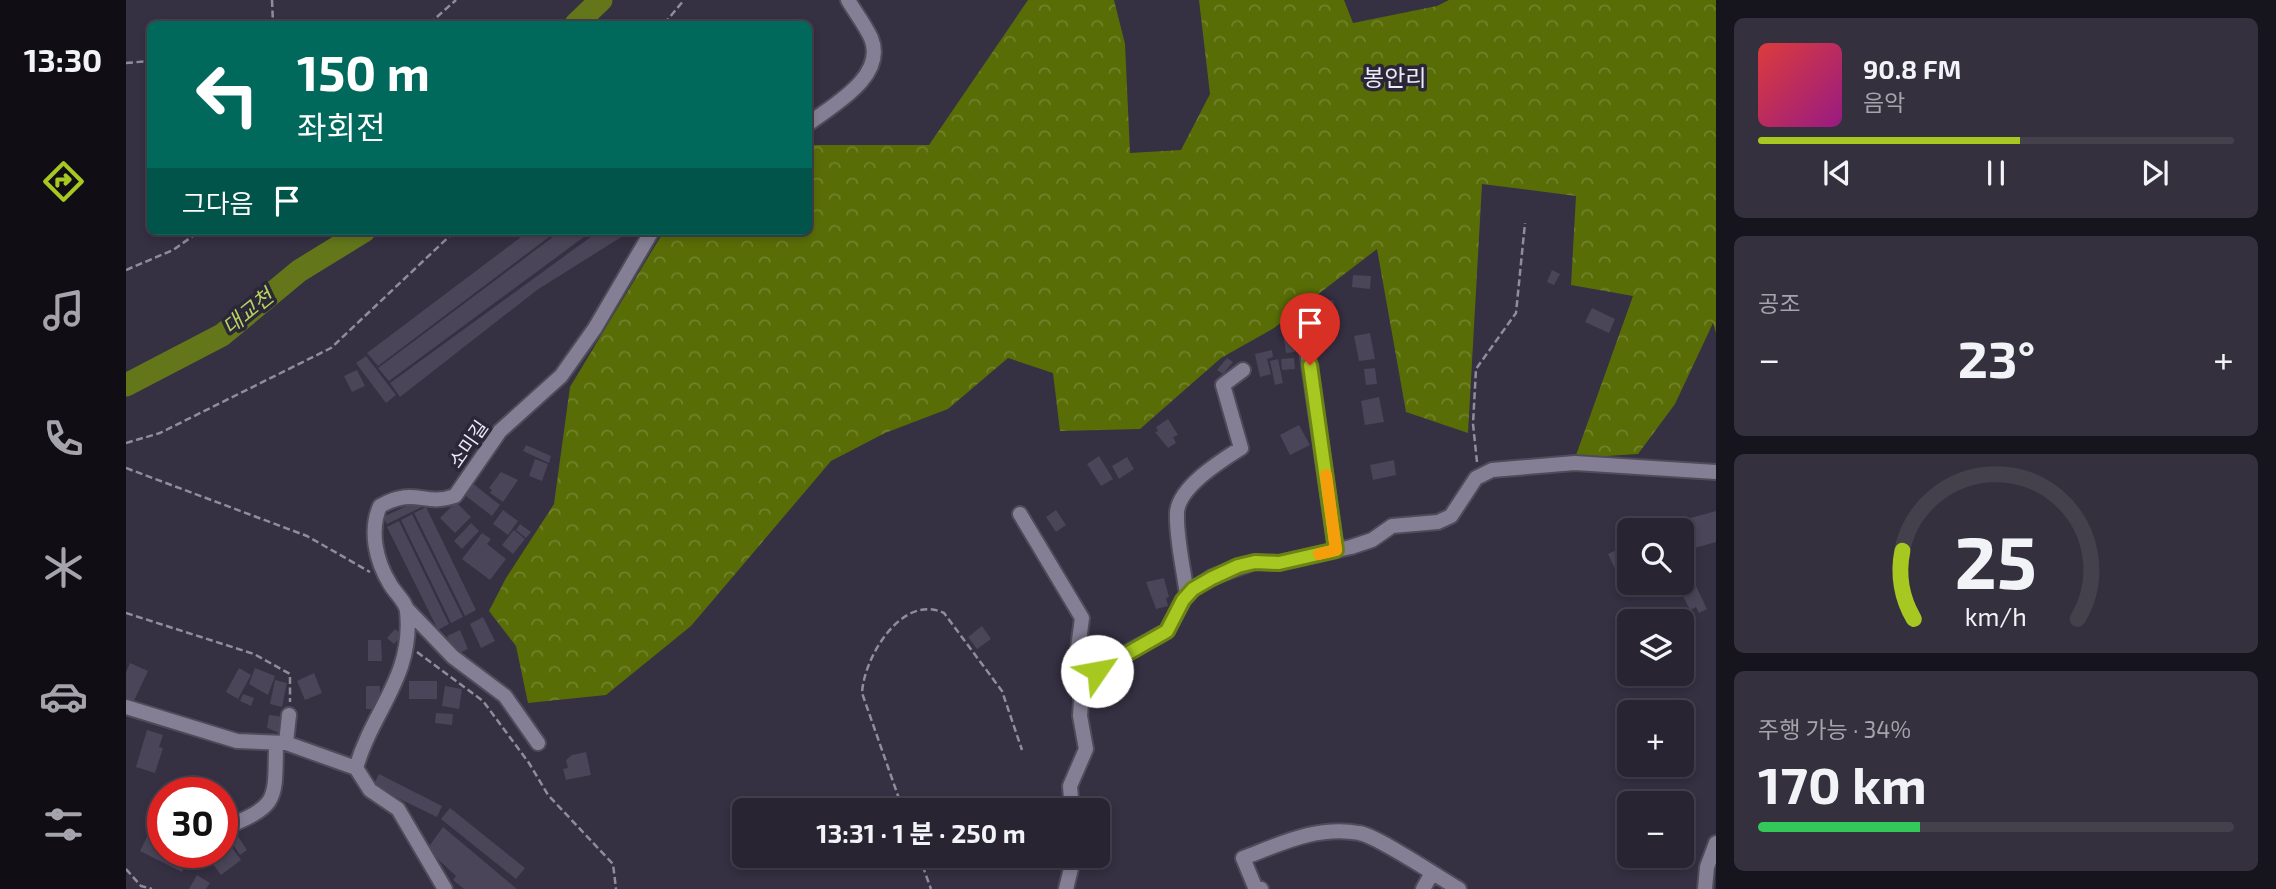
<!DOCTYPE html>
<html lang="ko">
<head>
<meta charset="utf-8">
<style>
  body { margin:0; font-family:"Exo 2","Noto Sans KR",sans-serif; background:#34303e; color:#f1f3f6; height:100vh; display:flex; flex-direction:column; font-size:26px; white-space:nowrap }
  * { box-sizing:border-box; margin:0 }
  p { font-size:23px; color:#a5a4ac }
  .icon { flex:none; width:38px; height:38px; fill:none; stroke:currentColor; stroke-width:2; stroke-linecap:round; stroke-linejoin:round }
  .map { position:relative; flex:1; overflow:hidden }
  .drawer { display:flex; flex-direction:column; gap:18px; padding:18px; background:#16141c; width:560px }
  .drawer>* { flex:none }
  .top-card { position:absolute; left:21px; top:21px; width:665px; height:214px; border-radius:10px; box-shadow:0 4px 10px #0003,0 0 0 2px #44414d; background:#00695c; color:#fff; overflow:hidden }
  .fabs { position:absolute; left:1491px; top:518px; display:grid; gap:14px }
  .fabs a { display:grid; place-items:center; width:77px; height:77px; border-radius:10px; background:#282432; box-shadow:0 4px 10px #0003,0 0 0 2px #44414d; font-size:35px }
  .speed { position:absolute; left:21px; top:777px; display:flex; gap:14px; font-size:35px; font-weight:700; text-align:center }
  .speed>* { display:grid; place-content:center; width:91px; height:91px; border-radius:50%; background:#282432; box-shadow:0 4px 10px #0003,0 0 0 2px #44414d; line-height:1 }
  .speed .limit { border:10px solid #d22; background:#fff; color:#111 }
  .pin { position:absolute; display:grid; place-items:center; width:60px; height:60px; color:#fff; margin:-72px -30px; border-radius:50% 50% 50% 0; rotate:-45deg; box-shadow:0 0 7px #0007 }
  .pin .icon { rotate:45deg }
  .me { position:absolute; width:77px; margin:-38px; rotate:57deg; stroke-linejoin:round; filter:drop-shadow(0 0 5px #0008) }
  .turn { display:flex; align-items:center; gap:24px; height:147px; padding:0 35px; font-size:32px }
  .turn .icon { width:91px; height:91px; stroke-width:2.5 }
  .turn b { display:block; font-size:49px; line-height:60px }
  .then { display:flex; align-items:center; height:66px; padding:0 35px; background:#0003; gap:14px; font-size:26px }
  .big { font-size:52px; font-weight:700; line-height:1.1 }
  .drawer .tile { flex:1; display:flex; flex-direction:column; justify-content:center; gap:10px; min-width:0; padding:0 24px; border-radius:10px; background:#34303e }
  .drawer .dial { align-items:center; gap:0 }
  .dial svg { height:182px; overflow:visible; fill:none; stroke:#44414d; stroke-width:7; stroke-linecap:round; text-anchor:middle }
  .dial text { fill:#f1f3f6; stroke:none }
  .song { display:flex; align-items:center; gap:21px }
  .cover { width:84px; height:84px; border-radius:10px; background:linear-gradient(135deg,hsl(0 70% 55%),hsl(310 70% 35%)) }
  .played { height:7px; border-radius:4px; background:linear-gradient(90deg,#a6c820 55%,#44414d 55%) }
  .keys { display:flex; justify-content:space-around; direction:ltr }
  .heat { display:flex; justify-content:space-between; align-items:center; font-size:38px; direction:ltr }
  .charge { height:10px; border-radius:5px; background:linear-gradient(90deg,#34c759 34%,#44414d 0) }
  .trip { position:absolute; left:606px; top:798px; width:378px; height:70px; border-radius:10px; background:#282432; box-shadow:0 4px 10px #0003,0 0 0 2px #44414d; font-weight:700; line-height:70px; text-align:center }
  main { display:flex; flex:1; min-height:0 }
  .dock { display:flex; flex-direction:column; width:126px; justify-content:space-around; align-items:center; background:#100e14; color:#a5a4ac }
  .dock .icon { width:49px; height:49px }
  .dock .active { color:#a6c820 }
  .dock b { font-size:32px; color:#f1f3f6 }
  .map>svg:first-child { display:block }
</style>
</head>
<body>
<main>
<nav class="dock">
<b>13:30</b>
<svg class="icon active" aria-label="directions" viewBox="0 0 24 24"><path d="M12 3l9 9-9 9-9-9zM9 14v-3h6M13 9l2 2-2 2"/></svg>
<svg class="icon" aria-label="music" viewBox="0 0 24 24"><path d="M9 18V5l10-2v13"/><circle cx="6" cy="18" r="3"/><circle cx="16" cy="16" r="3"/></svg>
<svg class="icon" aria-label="phone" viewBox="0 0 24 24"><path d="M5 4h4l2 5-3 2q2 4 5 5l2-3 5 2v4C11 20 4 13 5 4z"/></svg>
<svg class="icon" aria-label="climate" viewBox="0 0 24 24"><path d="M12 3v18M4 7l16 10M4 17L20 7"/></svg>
<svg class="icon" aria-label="car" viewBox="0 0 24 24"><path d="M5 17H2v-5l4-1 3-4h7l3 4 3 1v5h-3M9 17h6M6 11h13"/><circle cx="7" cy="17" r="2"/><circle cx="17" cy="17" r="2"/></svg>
<svg class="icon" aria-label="filters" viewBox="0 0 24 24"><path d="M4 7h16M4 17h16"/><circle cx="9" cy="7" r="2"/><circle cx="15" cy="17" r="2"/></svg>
</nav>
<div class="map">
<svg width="1590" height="889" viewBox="0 0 1590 889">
  <defs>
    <pattern id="forest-crowns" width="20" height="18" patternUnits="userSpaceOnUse" patternTransform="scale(1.75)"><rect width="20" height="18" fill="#596d07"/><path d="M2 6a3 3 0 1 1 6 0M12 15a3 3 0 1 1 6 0" fill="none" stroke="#71822c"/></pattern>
  </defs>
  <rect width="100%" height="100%" fill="#353042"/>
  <path fill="url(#forest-crowns)" d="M902 0H988L999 44 1004 153 1055 150 1084 94 1073 0H1218L1227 23 1311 6 1323 0H1590V333L1587 323 1549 404 1512 454 1449 458 1507 296 1445 285 1450 196 1356 184 1342 433 1280 412 1251 249 1148 328 1095 358 1014 429 934 431 927 373 882 358 822 409 759 433 705 461 565 626 480 695 402 703 390 646 363 611 380 578 428 504 444 387 538 231H682L683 145H803Z"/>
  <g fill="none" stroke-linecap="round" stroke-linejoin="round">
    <path stroke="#63771a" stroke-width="23" d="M450 24 475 0
      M0 385 96 335 173 271 238 231"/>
  </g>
  <path fill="#4a4558" d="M403 231H431L252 366 241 353Z
    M435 231H466L263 381 252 368Z
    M473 231 500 234 411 290 274 397 264 383Z
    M1426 270 1434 274 1428 285 1421 282Z
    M1227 275 1245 276 1244 289 1226 287Z
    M1207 300 1211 317 1200 319 1196 302Z
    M1466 308 1489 319 1483 333 1459 322Z
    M1166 331 1169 352 1160 353 1157 332Z
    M1244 333 1249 359 1233 361 1228 336Z
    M1146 350 1147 357 1141 359 1145 374 1134 377 1129 354Z
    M240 356 270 395 260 403 230 363Z
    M1101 358 1107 362 1097 374 1091 370Z
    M1168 358 1169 369 1156 370 1155 359Z
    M1152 359 1157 383 1149 385 1144 361Z
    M1249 368 1251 384 1240 385 1238 369Z
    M231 370 239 386 226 392 218 376Z
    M1253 397 1258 422 1239 425 1235 401Z
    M1042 419 1052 435 1047 437 1050 443 1042 448 1029 432 1032 431 1030 427Z
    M1173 425 1184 445 1164 455 1154 435Z
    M400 445 425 456 423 463 397 451Z
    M973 456 987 479 975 486 961 464Z
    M1001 457 1008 469 993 479 986 466Z
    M409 459 422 464 416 481 403 476Z
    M1268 460 1270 475 1247 480 1244 465Z
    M375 472 392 480 377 502 364 493 366 490 363 488Z
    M345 482 374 505 366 516 336 493Z
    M295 499 298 506 261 524 257 517Z
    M330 502 345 517 329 533 314 518Z
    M300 507 350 610 339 616 288 513Z
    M377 510 392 521 382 535 367 524Z
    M930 510 940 525 930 532 920 517Z
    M1590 511V542L1565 549 1562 540 1559 541 1561 549 1556 550V530H1519L1556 520 1560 533 1557 520Z
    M286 514 337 617 325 623 275 520Z
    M273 521 323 624 312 630 261 527Z
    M345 523 353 531 336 549 328 541Z
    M394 524 405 532 400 538 390 530Z
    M388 530 399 539 387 554 376 545Z
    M356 533 365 539 361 544 380 559 364 580 336 559Z
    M1503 544V577L1495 581 1482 554Z
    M1038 578 1043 597 1040 598 1042 606 1030 609 1020 582Z
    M1570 586 1581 609 1573 613 1570 607 1564 610 1556 594Z
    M357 617 369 641 355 648 344 624Z
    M856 626 865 639 851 649 842 637Z
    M269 629 276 635 268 644 261 638Z
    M334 630 342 649 329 655 321 636Z
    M242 640H255L256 661H242Z
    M4 663 22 671 6 705 0 702V672Z
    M113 668 125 675 112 699 100 692Z
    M129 668 149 676 142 695 123 684Z
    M188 673 196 693 179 700 171 681Z
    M149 680 161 683 156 707 144 704Z
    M283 681H311V699H283Z
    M240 686H254L253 709H240Z
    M319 686 336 689 333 709 316 706Z
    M117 694 128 698 125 706 114 701Z
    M310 713 327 714 326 725 309 723Z
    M143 715 159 717 156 734 141 728Z
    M21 730 37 735 33 747 37 748 29 773 10 767Z
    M460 752 465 775 440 780 437 769 442 768 440 760 446 755Z
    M253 774 316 806 311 817 247 786Z
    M324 808 399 868 390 879 315 819Z
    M26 827 37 833V852H66L56 872 14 851Z
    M317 827 391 889H338L327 880 330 876 301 849Z
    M107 829 121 850 114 855 100 834Z
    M104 845 115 860 95 875 84 860Z
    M71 875 84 883 80 889H63Z"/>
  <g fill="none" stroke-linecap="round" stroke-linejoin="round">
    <defs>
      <path id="minor" d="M682 124C707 105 761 76 745 38 739 25 729 12 722 0
        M1177 323 1210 549
        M894 514 956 618 951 656 956 669 971 671
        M1061 596C1058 570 1050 539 1051 513 1052 487 1096 460 1115 448L1097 385 1117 370
        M281 609 327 657 379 696 412 743
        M0 707 111 741 160 743 230 768 244 790 272 809 319 889
        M160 743 163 715
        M230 768C246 711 288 676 281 611 280 602 269 593 264 584 250 561 243 531 254 506 290 486 297 507 329 496L374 431 435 376 469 328 526 231
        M946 810 944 786 960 749 954 716 956 688 965 675 984 662 1041 631 1057 600 1067 589 1086 577 1129 562 1153 563 1225 547 1246 540 1266 526 1312 522 1325 516 1350 478 1366 470 1449 463 1590 472
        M96 829C153 805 149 803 150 743
        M940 889 948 856
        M1135 889 1129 887 1117 858C1154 844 1192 825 1233 833 1252 836 1312 877 1333 889
        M1297 889 1306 873
        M1579 889 1581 867 1590 843"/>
    </defs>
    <use href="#minor" stroke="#4f4b59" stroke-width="18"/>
    <path stroke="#908d9b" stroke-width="2.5" stroke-dasharray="7 3.5" stroke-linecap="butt" d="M146 0 147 24
      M303 24 330 0
      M538 24 558 0
      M0 63 24 61
      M0 270 47 250 74 231
      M0 443 34 433 205 348 329 231
      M1351 462 1347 424 1350 369 1390 313 1399 223
      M0 468 181 536 244 572
      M0 613 128 654 164 674V702
      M291 652 357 701 403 763 422 795 487 864 490 889
      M777 810 736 693C738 657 776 593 818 613L876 691 896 750
      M793 856 805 889
      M0 869 15 886 26 889"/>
    <use href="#minor" stroke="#847f94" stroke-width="14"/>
  </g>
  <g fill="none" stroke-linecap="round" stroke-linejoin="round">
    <defs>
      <path id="route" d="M971 671 1041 631 1057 600 1067 589 1086 578 1112 566 1129 562 1153 563 1210 550 1184 365"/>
    </defs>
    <use href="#route" stroke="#6c8215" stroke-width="18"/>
    <use href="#route" stroke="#a6c820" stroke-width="12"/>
    <path stroke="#f59e0b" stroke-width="12" d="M1193 554 1210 550 1200 475"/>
  </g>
  <g text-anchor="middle" stroke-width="7" stroke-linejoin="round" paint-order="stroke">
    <g font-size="19" fill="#edebf6" stroke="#2b2638">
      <text transform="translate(342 444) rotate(-55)" y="7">소미길</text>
    </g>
    <g font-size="21" font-style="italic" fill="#b7d45f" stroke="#2b2638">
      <text transform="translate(122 312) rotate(-39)" y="7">대교천</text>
    </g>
    <g font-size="23" fill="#edebf6" stroke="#2b2638">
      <text x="1269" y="86">봉안리</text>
    </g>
  </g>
</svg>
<div class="fabs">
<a><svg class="icon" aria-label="search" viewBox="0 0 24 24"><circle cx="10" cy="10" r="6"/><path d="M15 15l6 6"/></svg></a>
<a><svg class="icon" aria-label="layers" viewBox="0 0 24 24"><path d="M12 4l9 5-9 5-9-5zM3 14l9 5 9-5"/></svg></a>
<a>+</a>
<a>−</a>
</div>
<div class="speed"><div class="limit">30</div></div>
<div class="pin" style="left:1184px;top:365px;background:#d93025"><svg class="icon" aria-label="arrive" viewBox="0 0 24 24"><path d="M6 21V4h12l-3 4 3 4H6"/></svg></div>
<svg class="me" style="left:971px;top:671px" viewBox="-20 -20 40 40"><circle r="19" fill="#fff"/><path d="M0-13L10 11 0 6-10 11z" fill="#a6c820"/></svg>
<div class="trip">13:31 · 1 분 · 250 m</div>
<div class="top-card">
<div class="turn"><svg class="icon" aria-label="left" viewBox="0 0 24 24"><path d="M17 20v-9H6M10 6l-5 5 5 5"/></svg><div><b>150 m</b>좌회전</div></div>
<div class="then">그다음<svg class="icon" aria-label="arrive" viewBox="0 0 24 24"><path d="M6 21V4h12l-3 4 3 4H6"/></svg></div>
</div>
</div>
<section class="drawer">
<div class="tile">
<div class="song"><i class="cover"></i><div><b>90.8 FM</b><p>음악</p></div></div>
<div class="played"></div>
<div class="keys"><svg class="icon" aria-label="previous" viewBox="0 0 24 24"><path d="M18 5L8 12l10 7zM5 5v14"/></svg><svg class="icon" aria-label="pause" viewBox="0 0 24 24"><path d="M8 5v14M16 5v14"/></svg><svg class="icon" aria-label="next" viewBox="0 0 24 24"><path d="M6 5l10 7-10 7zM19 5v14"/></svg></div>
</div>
<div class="tile"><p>공조</p>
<div class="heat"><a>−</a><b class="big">23°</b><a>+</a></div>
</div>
<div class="tile dial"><svg viewBox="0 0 100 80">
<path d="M14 69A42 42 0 1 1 86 69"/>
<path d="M14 69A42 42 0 0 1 9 39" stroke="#a6c820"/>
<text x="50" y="56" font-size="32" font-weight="700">25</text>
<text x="50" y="72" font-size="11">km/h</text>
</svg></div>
<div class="tile"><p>주행 가능 · 34%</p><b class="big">170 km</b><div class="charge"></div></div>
</section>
</main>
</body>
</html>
